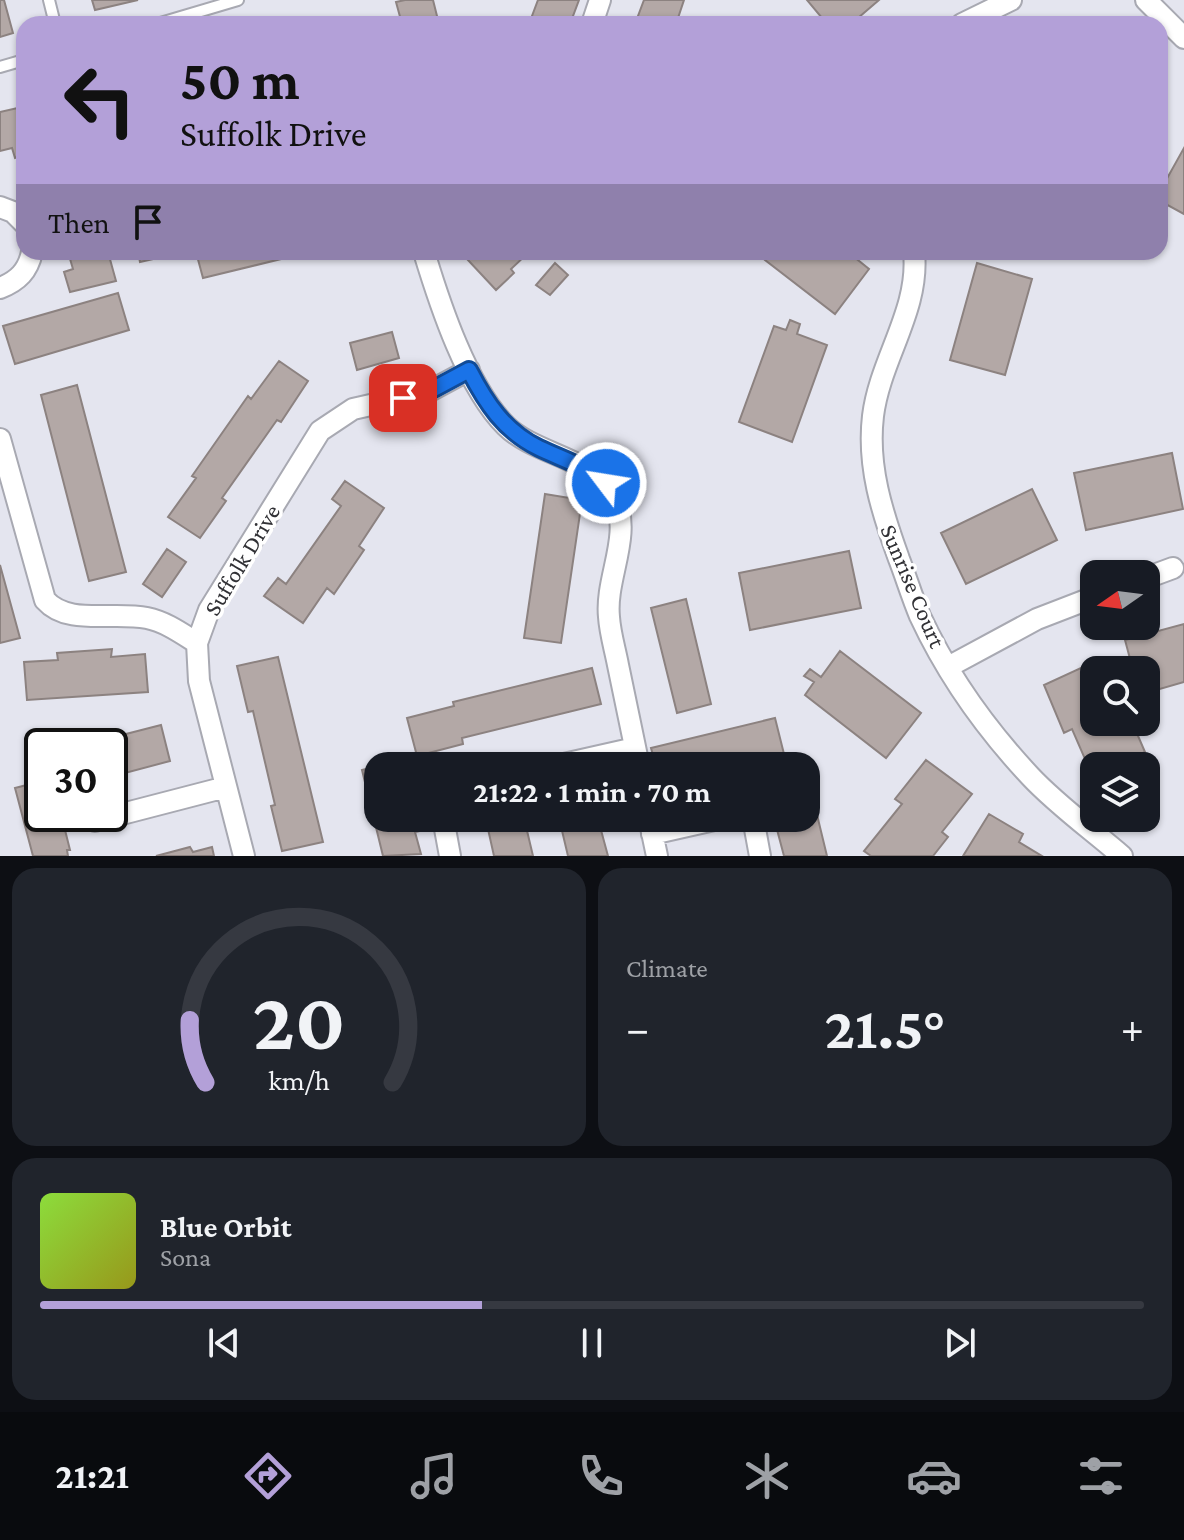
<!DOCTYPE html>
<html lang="en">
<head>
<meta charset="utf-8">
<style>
  body { margin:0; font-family:"Crimson Pro",serif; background:#20242c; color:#f1f3f6; height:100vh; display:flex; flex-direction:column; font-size:30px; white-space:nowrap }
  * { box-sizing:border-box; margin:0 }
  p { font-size:26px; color:#9ea1a6 }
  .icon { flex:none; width:44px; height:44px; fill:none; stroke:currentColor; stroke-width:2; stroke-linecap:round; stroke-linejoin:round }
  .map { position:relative; height:856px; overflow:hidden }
  .side { display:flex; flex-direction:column; gap:12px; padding:12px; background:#0d0f14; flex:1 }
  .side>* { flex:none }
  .guide { position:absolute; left:16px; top:16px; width:1152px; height:244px; border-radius:24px; box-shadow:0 2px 6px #0004; background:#b3a0d8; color:#111; overflow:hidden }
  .needle { width:52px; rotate:256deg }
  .controls { position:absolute; left:1080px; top:560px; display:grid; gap:16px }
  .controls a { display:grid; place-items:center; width:80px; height:80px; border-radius:16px; background:#171b24; box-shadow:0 2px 6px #0004; font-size:40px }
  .speed { position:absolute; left:24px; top:728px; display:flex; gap:16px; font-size:40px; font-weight:700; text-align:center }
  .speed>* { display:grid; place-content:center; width:104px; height:104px; border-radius:50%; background:#171b24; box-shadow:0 2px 6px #0004; line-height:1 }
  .speed .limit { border:4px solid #111; border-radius:12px; background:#fff; color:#111 }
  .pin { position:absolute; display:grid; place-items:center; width:68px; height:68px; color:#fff; margin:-34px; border-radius:16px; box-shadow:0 4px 12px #0006 }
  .me { position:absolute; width:88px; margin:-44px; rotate:301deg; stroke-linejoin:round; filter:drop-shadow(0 0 6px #0008) }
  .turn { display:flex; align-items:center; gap:28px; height:168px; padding:0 32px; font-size:36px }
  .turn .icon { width:104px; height:104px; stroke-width:2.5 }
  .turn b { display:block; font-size:56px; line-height:68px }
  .then { display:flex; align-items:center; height:76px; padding:0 32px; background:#0003; gap:16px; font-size:30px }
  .big { font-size:60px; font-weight:700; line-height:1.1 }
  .side .tile { flex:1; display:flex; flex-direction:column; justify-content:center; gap:12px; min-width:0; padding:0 28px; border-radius:24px; background:#20242c }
  .side .dial { align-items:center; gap:0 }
  .dial svg { height:208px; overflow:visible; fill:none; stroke:#363941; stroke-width:7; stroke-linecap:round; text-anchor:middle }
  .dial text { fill:#f1f3f6; stroke:none }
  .song { display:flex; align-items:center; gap:24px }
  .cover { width:96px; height:96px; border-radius:12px; background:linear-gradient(135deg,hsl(90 70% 55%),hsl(60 70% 35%)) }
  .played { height:8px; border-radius:4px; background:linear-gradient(90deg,#b3a0d8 40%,#363941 40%) }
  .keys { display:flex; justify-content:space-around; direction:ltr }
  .heat { display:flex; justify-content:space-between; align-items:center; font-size:44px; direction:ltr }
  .side .tiles { flex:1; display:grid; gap:12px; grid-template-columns:1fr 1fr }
  .tile:last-child { grid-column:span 2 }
  .trip { position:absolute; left:364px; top:752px; width:456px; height:80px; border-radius:24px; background:#171b24; box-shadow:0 2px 6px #0004; font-weight:700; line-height:80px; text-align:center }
  .tabs { display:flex; height:128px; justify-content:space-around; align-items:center; background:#090b0e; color:#9ea1a6 }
  .tabs .icon { width:56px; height:56px }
  .tabs .on { color:#b3a0d8 }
  .tabs b { font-size:36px; color:#f1f3f6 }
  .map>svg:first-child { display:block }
</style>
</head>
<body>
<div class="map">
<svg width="1184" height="856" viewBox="0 0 1184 856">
  <rect width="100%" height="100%" fill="#e4e5ef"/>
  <path fill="#b3a8a6" stroke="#8c8280" stroke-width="2" d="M0 0H4L13 33 0 37Z
    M92 0H138L95 10Z
    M405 0H433L439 24H402L396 2Z
    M538 0H579L570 24H529Z
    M644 0H684L676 24H635Z
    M807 0H879L851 24H827Z
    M22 107 24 155 15 158 12 148 0 151V112Z
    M1184 148V214L1160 201V191Z
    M68 252H108L116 281 70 292 64 272 73 269Z
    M138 252H184L140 262Z
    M196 252H310L203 278Z
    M474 252H529L511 269 514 273 496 290 467 259Z
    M771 252H848L869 269 835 314 765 260Z
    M555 263 568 275 550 295 536 285Z
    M977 263 1032 279 1005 375 950 360Z
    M118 293 129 330 15 364 3 326Z
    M790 320 800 324 797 334 827 345 792 442 739 422 774 326 786 330Z
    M392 332 399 358 357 370 350 343Z
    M279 361 308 381 281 422 277 420 222 498 226 501 200 538 168 517 196 478 192 476 248 396 251 399Z
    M77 385 126 572 89 581 41 395Z
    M1172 453 1183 509 1086 530 1074 473Z
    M345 481 384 508 359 546 364 550 334 594 327 588 303 623 264 596 278 578 286 584 341 506 332 499Z
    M1032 489 1057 540 966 584 941 533Z
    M545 494 582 500 561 643 524 638Z
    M167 549 186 562 162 597 143 584Z
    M849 551 861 608 750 630 739 573Z
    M0 565 20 638 0 643Z
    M686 599 711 704 677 713 651 608Z
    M1184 624V682L1146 693V670H1133L1125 640Z
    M112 649 111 657 145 654 148 692 27 700 24 662 58 660 57 653Z
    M840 651 921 713 886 758 805 695 814 682 804 676 810 669 821 677Z
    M278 657 323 842 282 851 271 806 275 805 253 711 248 712 237 666Z
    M1096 661 1100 670H1094V722H1132L1145 752 1113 766H1094L1092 775 1072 729 1064 733 1044 685Z
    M592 668 601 704 462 738 463 744 417 756 407 718 454 706 453 702Z
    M775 718 784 754 747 763 745 759 727 763V766H656L651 748Z
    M161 725 170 761 110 777V746H79Z
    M926 760 972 794 942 832 948 837 933 856H871L864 851 902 804 895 799Z
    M378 766V818H417L420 831 415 832 421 854 383 856 362 770Z
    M42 781V814H61L70 850H67L68 856H33L15 788Z
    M811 790 827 856H784L775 822 780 821V818H806V791Z
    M989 814 1023 834 1019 842 1042 856H963Z
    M494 818H524L533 856H494L486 820Z
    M559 818H603L598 819 608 856H568Z
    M190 847 193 852 212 847 214 856H156Z"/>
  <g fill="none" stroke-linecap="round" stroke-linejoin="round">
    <defs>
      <path id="service" d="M49 0 55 24
        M157 24 238 0
        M0 67 24 60"/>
      <path id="minor" d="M1146 0 1184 38
        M592 24 600 0
        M962 24 1011 0
        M0 207 13 212 24 223
        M424 252C440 305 467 387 506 426 535 455 600 460 615 498 632 537 605 578 609 617 610 633 615 649 618 665 625 699 632 732 639 766
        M914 252C920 310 880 359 873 416 867 466 882 512 899 559 906 577 912 597 920 616 947 674 987 730 1030 776 1057 805 1092 830 1122 856
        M0 288C18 281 28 271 32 252
        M0 439 45 600C68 626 112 611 147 618 166 622 181 633 197 643
        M1146 578 1173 568
        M948 667 1037 619 1094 597
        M555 766 635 748
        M443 818 450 856
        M649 818 657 856
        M753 818 760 856
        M95 821 226 787
        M652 834 723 818
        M244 856 199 681 197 643 209 610 320 431 353 409 428 392 469 370"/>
    </defs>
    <use href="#service" stroke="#a8a9b2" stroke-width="14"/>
    <use href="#minor" stroke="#a8a9b2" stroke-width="24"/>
    <use href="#service" stroke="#fff" stroke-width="10"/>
    <use href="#minor" stroke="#fff" stroke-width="20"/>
  </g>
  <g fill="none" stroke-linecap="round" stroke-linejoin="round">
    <defs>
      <path id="route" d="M403 398 428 392 469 370C486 403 504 431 539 448 562 459 586 466 606 483"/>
    </defs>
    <use href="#route" stroke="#114b97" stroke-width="20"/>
    <use href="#route" stroke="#1a73e8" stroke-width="14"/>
  </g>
  <g text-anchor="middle" stroke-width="7" stroke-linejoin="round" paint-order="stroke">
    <g font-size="24" fill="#313135" stroke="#fff">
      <text transform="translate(242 560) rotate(-59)" y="8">Suffolk Drive</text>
      <text transform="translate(913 586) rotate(67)" y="8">Sunrise Court</text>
    </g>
  </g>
</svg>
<div class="controls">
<a><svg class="needle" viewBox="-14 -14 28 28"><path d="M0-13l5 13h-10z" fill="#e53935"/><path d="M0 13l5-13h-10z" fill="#9ea1a6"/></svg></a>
<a><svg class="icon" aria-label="search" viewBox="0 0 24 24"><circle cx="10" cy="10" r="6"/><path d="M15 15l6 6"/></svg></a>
<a><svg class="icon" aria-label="layers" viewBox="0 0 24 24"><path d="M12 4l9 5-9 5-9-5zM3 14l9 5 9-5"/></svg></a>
</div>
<div class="speed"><div class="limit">30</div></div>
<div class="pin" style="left:403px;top:398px;background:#d93025"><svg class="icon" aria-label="arrive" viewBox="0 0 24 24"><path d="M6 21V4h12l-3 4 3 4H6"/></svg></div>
<svg class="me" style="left:606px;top:483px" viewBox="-20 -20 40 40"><circle r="17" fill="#1a73e8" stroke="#fff" stroke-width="3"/><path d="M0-11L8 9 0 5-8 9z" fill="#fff"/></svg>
<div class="trip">21:22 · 1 min · 70 m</div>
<div class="guide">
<div class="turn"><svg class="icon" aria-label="left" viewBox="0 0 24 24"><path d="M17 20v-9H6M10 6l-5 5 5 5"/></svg><div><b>50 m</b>Suffolk Drive</div></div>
<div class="then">Then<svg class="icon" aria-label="arrive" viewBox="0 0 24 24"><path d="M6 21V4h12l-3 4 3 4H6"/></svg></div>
</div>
</div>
<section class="side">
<div class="tiles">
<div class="tile dial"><svg viewBox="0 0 100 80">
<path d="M14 69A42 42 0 1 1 86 69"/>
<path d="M14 69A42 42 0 0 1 8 45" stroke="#b3a0d8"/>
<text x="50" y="56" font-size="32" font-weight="700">20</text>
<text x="50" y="72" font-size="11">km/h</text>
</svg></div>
<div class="tile"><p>Climate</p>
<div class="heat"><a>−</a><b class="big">21.5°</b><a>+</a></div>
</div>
<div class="tile">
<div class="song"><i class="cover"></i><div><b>Blue Orbit</b><p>Sona</p></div></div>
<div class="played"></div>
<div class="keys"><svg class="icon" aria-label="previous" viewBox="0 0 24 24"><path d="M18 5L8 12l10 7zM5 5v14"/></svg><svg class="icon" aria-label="pause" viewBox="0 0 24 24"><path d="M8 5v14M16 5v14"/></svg><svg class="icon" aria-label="next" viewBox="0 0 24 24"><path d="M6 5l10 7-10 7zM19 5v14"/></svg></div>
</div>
</div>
</section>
<nav class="tabs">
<b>21:21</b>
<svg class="icon on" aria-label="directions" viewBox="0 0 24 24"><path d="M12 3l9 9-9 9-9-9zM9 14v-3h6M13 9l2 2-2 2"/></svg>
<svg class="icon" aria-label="music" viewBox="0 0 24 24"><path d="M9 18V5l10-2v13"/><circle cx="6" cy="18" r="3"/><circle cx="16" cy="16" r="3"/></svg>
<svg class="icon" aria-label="phone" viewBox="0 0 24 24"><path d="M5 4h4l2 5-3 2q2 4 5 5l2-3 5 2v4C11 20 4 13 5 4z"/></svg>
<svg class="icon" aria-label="climate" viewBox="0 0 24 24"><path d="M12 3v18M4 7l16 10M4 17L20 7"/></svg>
<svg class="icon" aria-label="car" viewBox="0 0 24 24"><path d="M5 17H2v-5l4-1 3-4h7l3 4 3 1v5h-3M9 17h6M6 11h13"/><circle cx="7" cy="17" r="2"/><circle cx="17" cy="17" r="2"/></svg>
<svg class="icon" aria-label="filters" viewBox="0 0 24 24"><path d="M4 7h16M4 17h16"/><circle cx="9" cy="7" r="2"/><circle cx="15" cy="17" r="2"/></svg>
</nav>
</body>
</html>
